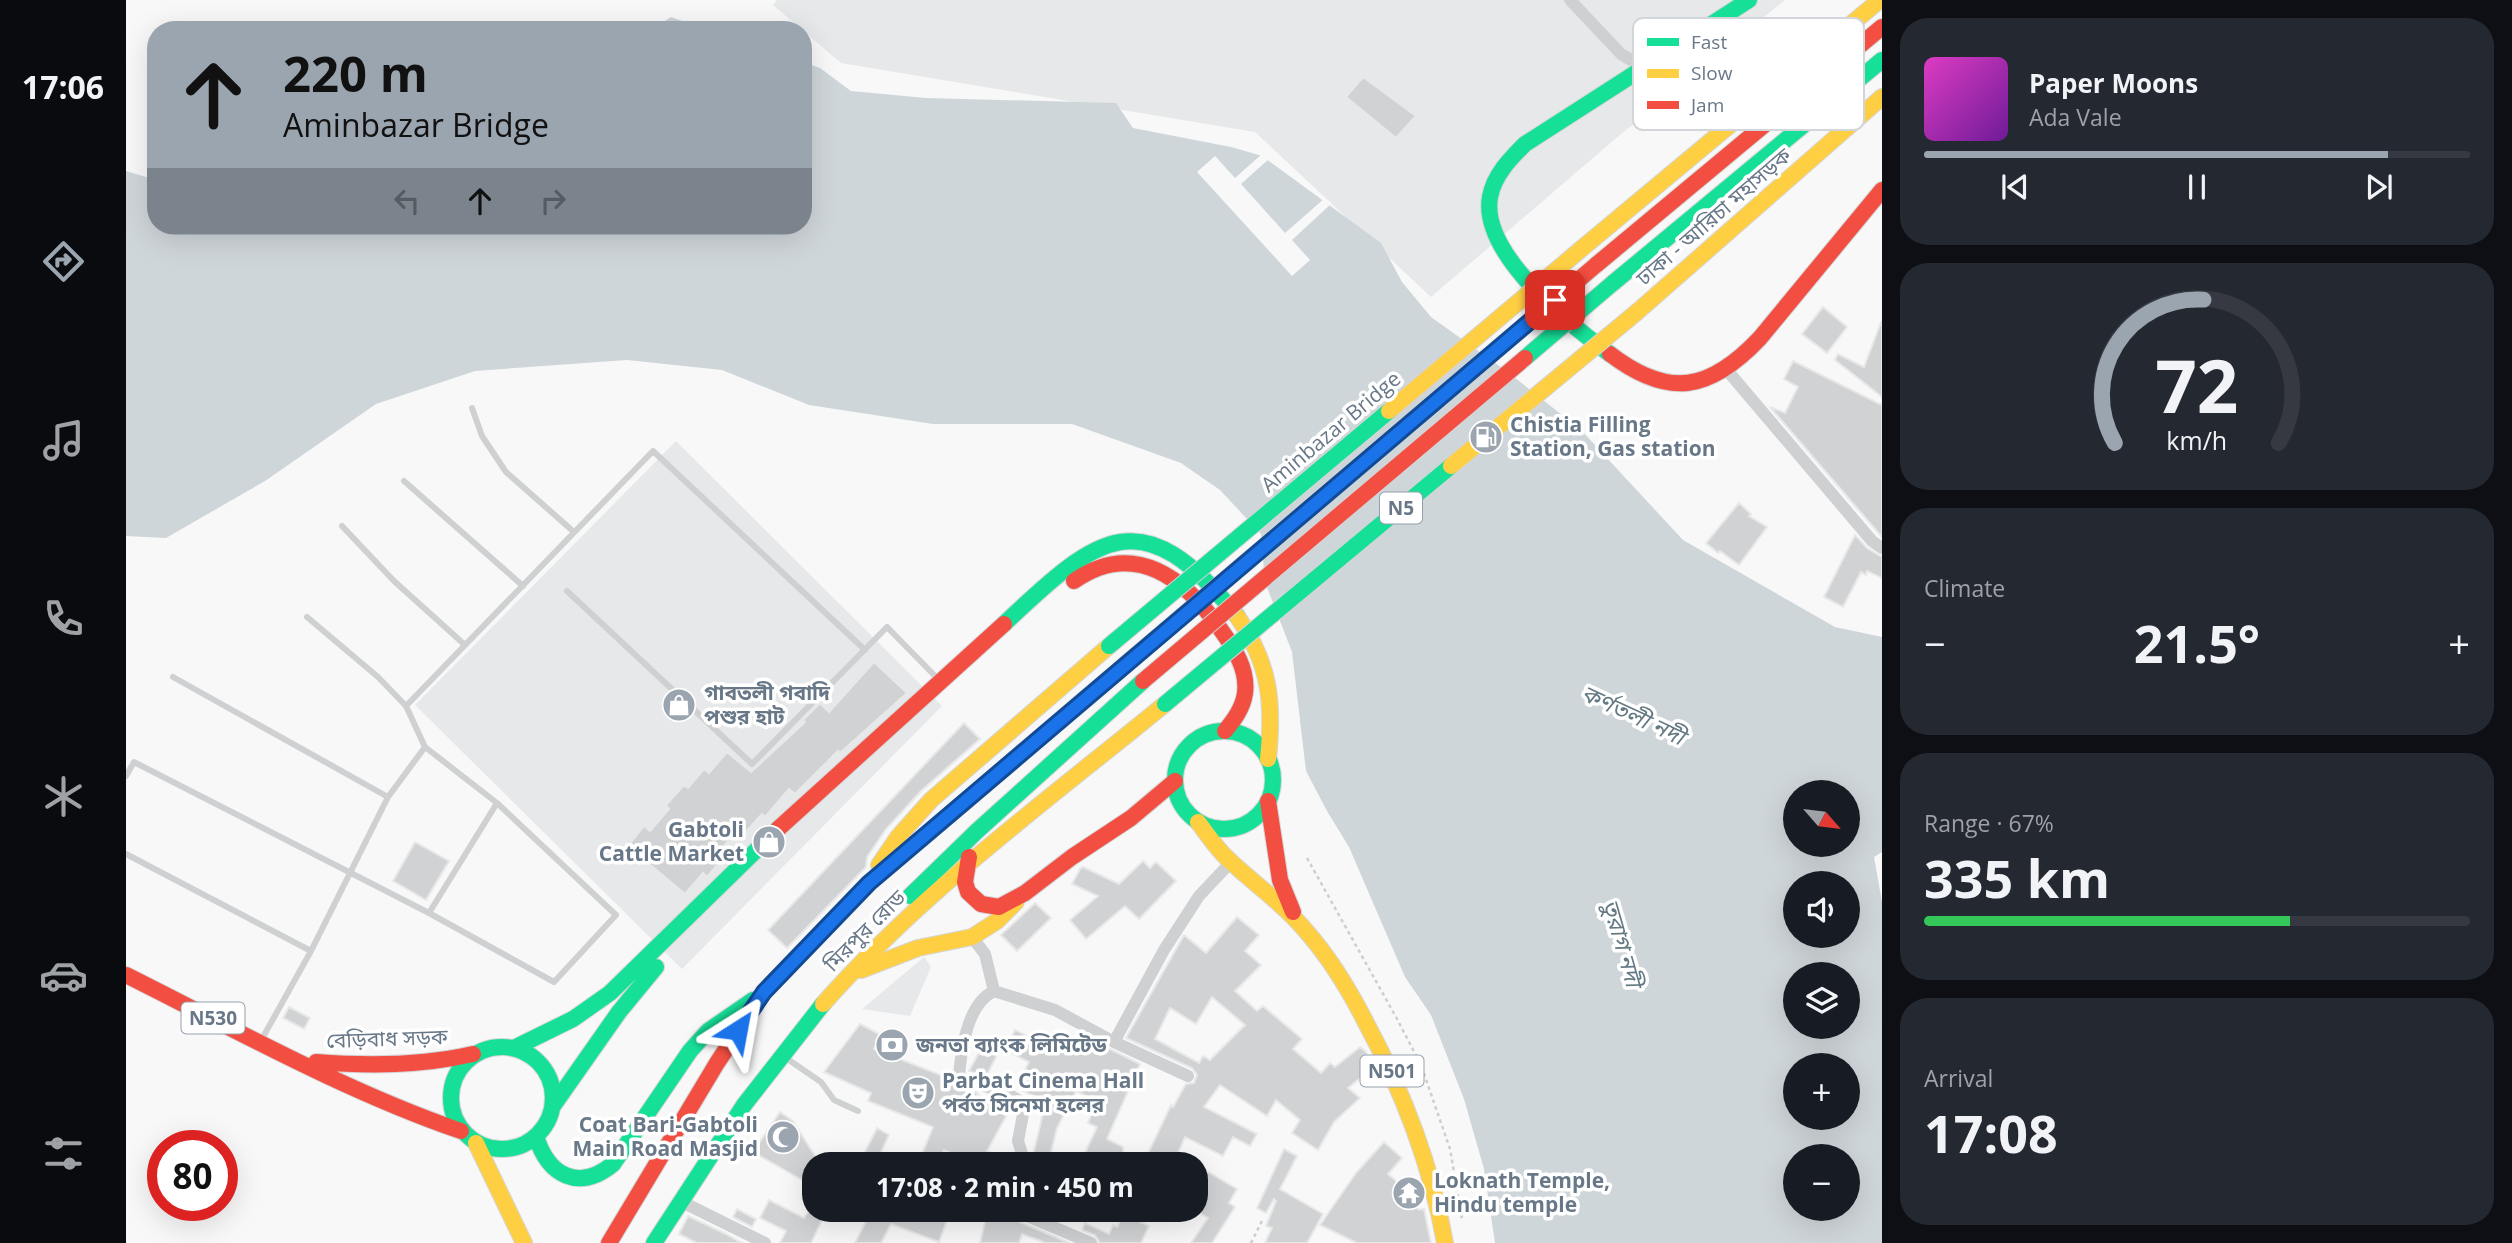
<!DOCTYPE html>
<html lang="en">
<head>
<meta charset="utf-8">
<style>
  body { margin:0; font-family:"Open Sans","Noto Sans Bengali",sans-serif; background:#242831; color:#f1f3f6; height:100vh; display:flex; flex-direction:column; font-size:26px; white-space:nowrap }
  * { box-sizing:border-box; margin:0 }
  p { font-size:23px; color:#9ea1a6 }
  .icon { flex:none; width:38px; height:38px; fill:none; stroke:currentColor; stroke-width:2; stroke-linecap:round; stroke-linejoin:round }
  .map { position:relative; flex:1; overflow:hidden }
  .side { display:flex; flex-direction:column; gap:18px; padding:18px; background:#0d0f14; width:630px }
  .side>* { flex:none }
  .guide { position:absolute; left:21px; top:21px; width:665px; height:214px; border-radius:28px; box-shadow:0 7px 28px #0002; background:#9aa5af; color:#111; overflow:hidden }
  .needle { width:46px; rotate:118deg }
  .buttons { position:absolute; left:1657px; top:780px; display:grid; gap:14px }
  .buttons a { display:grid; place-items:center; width:77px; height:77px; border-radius:50%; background:#171b24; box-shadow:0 7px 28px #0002; font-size:35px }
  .speed { position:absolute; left:21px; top:1130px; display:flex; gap:14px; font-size:35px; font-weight:700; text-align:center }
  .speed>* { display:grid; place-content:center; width:91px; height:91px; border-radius:50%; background:#171b24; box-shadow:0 7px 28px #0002; line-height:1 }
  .speed .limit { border:10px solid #d22; background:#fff; color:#111 }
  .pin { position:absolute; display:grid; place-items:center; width:60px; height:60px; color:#fff; margin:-30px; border-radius:14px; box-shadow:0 4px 10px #0006 }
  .me { position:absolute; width:77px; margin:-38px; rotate:34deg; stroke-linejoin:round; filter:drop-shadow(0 0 5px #0008) }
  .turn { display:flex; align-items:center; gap:24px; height:147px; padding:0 21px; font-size:32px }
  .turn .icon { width:91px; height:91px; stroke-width:2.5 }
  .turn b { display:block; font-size:49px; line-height:60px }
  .lanes { display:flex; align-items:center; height:66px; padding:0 21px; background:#0003; justify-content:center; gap:35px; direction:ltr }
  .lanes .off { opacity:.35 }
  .big { font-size:52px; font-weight:700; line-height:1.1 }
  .side .widget { flex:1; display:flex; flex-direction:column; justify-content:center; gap:10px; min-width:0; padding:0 24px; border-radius:28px; background:#242831 }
  .side .dial { align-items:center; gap:0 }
  .dial svg { height:182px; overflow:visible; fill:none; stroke:#363941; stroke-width:7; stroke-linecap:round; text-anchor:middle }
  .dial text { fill:#f1f3f6; stroke:none }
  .song { display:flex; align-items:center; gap:21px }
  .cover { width:84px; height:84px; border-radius:10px; background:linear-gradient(135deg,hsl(310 70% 55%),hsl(280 70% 35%)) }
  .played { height:7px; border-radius:4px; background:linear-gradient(90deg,#9aa5af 85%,#363941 85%) }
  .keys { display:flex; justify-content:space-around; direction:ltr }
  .heat { display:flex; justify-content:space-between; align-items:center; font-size:38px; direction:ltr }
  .charge { height:10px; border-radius:5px; background:linear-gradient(90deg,#34c759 67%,#363941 0) }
  .trip { position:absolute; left:676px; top:1152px; width:406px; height:70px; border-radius:28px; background:#171b24; box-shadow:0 7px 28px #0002; font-weight:700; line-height:70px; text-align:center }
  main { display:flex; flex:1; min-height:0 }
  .menu { display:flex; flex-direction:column; width:126px; justify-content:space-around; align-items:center; background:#090b0e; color:#9ea1a6 }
  .menu .icon { width:49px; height:49px }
  .menu .on { color:#9aa5af }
  .menu b { font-size:32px; color:#f1f3f6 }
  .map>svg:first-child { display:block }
</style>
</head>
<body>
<main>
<nav class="menu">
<b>17:06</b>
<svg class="icon on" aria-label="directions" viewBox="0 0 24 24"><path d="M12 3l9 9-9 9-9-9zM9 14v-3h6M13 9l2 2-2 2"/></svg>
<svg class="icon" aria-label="music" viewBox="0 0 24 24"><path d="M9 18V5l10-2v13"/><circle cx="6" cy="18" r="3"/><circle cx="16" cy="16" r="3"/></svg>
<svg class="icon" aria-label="phone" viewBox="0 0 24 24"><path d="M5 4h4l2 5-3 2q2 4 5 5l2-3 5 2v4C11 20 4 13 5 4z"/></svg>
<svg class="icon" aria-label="climate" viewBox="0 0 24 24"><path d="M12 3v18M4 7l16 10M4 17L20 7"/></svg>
<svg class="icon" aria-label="car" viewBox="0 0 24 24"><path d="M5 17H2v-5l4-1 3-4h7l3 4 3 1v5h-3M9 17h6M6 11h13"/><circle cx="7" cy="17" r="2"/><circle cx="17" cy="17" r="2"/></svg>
<svg class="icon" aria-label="filters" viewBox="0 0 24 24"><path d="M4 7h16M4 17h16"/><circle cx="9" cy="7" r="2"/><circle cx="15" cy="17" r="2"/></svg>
</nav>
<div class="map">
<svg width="1756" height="1243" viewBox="0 0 1756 1243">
  <rect width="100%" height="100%" fill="#f8f8f8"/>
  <path fill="#e7e8e9" d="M651 0H1659L1488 140 1305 297 1129 132 715 63 647 5Z
    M550 441 816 706 556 969 289 705Z
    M798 957 805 967 784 1016 736 1009Z"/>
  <path fill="#cfd6d9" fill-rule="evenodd" d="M545 17 582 30H525Z
    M677 62 694 68 725 91 800 98 990 103 1007 128 1105 147 1136 156 1255 243 1276 282 1305 317 1379 370 1455 430 1557 540 1709 627 1756 637V852L1748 857 1756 902V1243H1369L1358 1169 1338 1099 1305 1015 1279 977 1223 847 1201 811 1180 771 1166 652 1139 582 1135 534 1094 490 1055 463 946 424H807L683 405 596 370 501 360 349 371 250 404 139 481 40 538 0 536V171L30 180V226H677ZM1670 793H1722V845H1670ZM1670 884H1722V936H1670ZM1670 975H1722V1027H1670ZM1670 1066H1722V1118H1670ZM1670 1157H1722V1209H1670Z"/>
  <path fill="#f8f8f8" d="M1137 153 1144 158 1115 184 1159 233 1199 198 1206 203 1166 240 1184 260 1166 276 1071 172 1089 156 1109 178Z"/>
  <path fill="#d0d2d3" stroke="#e8e8e8" stroke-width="2" fill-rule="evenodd" d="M1237 77 1290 116 1270 138 1220 97Z
    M1697 307 1721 327 1701 353 1676 334Z
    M1755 322H1756V397L1709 360 1712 354 1738 367Z
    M1667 361 1756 405V537L1644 407 1659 413 1672 387 1658 379Z
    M1613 503 1625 514 1623 516 1641 527 1613 565 1594 551 1592 553 1580 543Z
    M1729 535 1741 548 1756 557V578L1741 571 1740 575 1735 572 1717 607 1698 597Z
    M748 662 781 693 714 753 712 751 669 794 663 789 639 817 636 814 618 834 613 829 590 855 596 859 581 877 577 873 559 894 502 846 518 826 524 831 543 809 540 805 558 785 562 788 578 769 583 773 601 752 625 772 679 722 677 720 694 703 703 712Z
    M838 723 854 739 795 791 760 829 741 857 740 867 661 948 642 930Z
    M289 842 323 861 300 900 267 881Z
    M1017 861 1024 868 1030 862 1050 881 1013 919 999 906 960 939 944 920 972 896 946 884 954 869 957 867 993 884Z
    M909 903 925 918 891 951 875 935Z
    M1111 917 1133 935 1119 951 1135 965 1109 991 1131 1011 1137 1006 1176 1039 1167 1049 1195 1073 1204 1063 1209 1067 1234 1047 1240 1052 1248 1067 1222 1088 1234 1098 1208 1122 1192 1150 1166 1133 1174 1120 1150 1100 1141 1116 1094 1085 1078 1107 1131 1134 1124 1146 1107 1137 1097 1156 1059 1137 1047 1164H1017L1045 1105 1047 1107 1060 1084 1068 1083 1071 1075 1066 1068 1000 1038 1058 935 1080 953ZM1086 997 1119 1025 1084 1060 1077 1056 1073 1063 1029 1039 1044 1008 1070 1024Z
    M163 1007 184 1018 178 1029 157 1018Z
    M734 1024 755 1035 748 1049 825 1079 830 1085 852 1093 851 1094 883 1111 861 1151 868 1154 864 1164H851L818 1150 813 1164H792L807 1127 742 1101 745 1093 698 1072Z
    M889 1030 917 1044 920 1038 945 1051 954 1034 1014 1064 981 1139 997 1147V1152L990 1164H954L971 1127 962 1123 971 1101 950 1091 931 1128 922 1164H905L917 1113 922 1103 897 1091 905 1075 898 1072 903 1062 879 1050Z
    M856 1047 871 1055 860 1077 843 1071Z
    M654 1112 667 1121 694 1164H688V1176L683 1184 627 1152Z
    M751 1128 763 1135 754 1154 775 1164H733Z
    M1258 1142 1276 1158 1262 1174 1279 1189 1276 1192 1293 1210 1298 1209 1305 1243H1231L1194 1225 1230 1173Z
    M1158 1149 1171 1156 1154 1189 1197 1214 1181 1243H1139L1146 1228 1140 1226 1150 1201 1148 1199 1140 1213 1131 1208Z
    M1077 1172H1082L1111 1189 1103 1203 1109 1207 1086 1243H1065L1082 1218 1069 1210 1076 1199 1073 1196 1079 1186 1073 1182Z
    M643 1200 678 1218 687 1204 688 1209 700 1212 685 1243H654L660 1231 634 1218Z
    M611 1209 630 1219 626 1227 607 1217Z
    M746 1209H825L813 1242 765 1224 755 1243H729Z
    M862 1209H876L882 1217 943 1243H920L896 1234 893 1243H854Z
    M998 1214 1023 1226 1015 1243H974L969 1235 956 1230 959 1223 983 1234 987 1225 991 1227Z
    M562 1216 598 1233 616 1243H571L553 1234Z"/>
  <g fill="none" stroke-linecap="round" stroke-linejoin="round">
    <defs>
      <path id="fast" d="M1487 283 1756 60
        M1484 354C1443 324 1354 253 1364 197 1368 175 1384 159 1399 144L1623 0
        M878 624C973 534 1016 498 1111 616
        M1049 780a49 49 0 1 1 98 0a49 49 0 1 1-98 0Z
        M814 823 1000 664
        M784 896 851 831 1017 681
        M325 1098a51 51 0 1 1 102 0a51 51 0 1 1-102 0Z
        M388 1048 447 1019 484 993 652 829
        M427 1106 493 1012 530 967
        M410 1136C422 1176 453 1192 487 1164L564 1051 582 1031 627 1000
        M528 1243 618 1105 697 1004"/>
      <path id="slow" d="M1454 250 1754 0
        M1511 312 1756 97
        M1111 616C1144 664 1148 702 1142 759
        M1072 822C1082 835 1090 848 1102 859 1128 884 1157 903 1180 931 1203 957 1222 988 1238 1019 1277 1091 1305 1163 1319 1243
        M753 865 772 837 805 800 983 646
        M735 970 792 948 846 937 871 921 890 902
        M697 1004C798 890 922 800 1039 704
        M350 1143 398 1243"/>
      <path id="jam" d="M1470 265 1756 27
        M1484 354C1543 399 1584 391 1634 338L1756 190
        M948 581C1008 539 1059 578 1095 630 1108 648 1122 669 1119 693 1117 708 1108 720 1099 731
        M1142 801 1154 880 1167 912
        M652 829 878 624
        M843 857 839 882 842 892 855 904 873 907 899 893 946 857 1005 818 1049 781
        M0 975C108 1029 221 1092 335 1131
        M190 1062C243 1066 295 1066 347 1054
        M483 1243 591 1063 638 992 743 883 814 823"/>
    </defs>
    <use href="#fast" stroke="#d5d6d7" stroke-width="18"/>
    <use href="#slow" stroke="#d5d6d7" stroke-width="18"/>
    <use href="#jam" stroke="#d5d6d7" stroke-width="18"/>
    <path stroke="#cdcece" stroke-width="2.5" stroke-dasharray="3.5 3.5" stroke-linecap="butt" d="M1181 858 1270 1017 1295 1065 1324 1149 1336 1219
      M1125 1243 1136 1221"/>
    <path stroke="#ced0d1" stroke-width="6" d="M346 408 356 436 380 472 448 532
      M278 481 397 586
      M216 526 268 581 339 645
      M441 591 626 764 761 627 811 678
      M47 677 262 797
      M280 706 527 451 739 650
      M0 776 8 762 303 913 428 982 490 915 371 803 299 747 280 706 252 677 181 617
      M0 854 185 951
      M303 913 371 803
      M137 1037 185 951 262 797 299 747
      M660 1058 695 1082 708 1100 732 1111"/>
    <path stroke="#ced0d1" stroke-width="12" d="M1444 0 1495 54 1505 60 1521 64
      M1600 369 1746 541 1756 548
      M846 937 859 954 868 991C841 1004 835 1050 833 1077L882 1094 899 1104 892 1141 897 1157 896 1164
      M868 991 929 1010 988 1042 1062 1076
      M988 1042 1038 950 1073 896 1106 861
      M554 1201 639 1243
      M885 1209 965 1243"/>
    <use href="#fast" stroke="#16e098" stroke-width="16"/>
    <use href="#slow" stroke="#ffcf43" stroke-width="16"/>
    <use href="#jam" stroke="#f24e42" stroke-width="16"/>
    <defs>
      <path id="fast-bridge" d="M1399 358 1487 283
        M983 646 1263 411
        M1039 704 1325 466"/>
      <path id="slow-bridge" d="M1263 411 1454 250
        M1325 466 1511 312
        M1000 664 1324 389"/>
      <path id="jam-bridge" d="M1324 389 1470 265
        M1017 681 1399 358"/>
    </defs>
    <use href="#fast-bridge" stroke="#d4d4d6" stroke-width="18" stroke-linecap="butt"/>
    <use href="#slow-bridge" stroke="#d4d4d6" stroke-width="18" stroke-linecap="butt"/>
    <use href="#jam-bridge" stroke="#d4d4d6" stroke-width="18" stroke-linecap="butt"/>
    <use href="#fast-bridge" stroke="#16e098" stroke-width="16"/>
    <use href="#slow-bridge" stroke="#ffcf43" stroke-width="16"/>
    <use href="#jam-bridge" stroke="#f24e42" stroke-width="16"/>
  </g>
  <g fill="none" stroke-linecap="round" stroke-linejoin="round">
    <defs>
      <path id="route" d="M612 1030 638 992 743 883 1429 300"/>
    </defs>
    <use href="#route" stroke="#114b97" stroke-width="18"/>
    <use href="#route" stroke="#1a73e8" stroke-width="12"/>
  </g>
  <defs>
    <symbol id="fuel-disc" viewBox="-11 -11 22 22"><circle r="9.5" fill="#9aa5af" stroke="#fff"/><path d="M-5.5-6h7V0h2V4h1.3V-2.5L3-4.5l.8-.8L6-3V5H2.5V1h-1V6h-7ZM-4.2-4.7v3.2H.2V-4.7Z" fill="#fff"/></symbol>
    <symbol id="shop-disc" viewBox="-11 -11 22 22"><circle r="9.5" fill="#9aa5af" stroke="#fff"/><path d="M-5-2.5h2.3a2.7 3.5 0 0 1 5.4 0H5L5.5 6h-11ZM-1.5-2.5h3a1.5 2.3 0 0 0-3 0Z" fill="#fff"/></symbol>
    <symbol id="bank-disc" viewBox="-11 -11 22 22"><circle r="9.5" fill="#9aa5af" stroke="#fff"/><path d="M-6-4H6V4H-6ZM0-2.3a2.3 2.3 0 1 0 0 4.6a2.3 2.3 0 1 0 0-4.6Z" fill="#fff"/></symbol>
    <symbol id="theatre-disc" viewBox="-11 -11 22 22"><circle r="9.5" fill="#9aa5af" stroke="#fff"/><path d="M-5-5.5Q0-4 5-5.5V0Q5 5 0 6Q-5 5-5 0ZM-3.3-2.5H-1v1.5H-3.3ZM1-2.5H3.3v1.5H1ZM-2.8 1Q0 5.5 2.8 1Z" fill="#fff"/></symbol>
    <symbol id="mosque-disc" viewBox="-11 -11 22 22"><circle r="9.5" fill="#9aa5af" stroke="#fff"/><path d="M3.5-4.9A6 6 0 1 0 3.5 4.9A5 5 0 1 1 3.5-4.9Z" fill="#fff"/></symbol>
    <symbol id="temple-disc" viewBox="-11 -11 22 22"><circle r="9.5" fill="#9aa5af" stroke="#fff"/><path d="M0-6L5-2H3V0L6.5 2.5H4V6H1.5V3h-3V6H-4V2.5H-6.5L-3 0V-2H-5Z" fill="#fff"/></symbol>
  </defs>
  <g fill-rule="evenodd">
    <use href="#fuel-disc" x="1341" y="418" width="38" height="38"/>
    <use href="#shop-disc" x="534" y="686" width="38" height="38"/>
    <use href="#shop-disc" x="624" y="823" width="38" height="38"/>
    <use href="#bank-disc" x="747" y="1026" width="38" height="38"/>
    <use href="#theatre-disc" x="773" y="1074" width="38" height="38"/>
    <use href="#mosque-disc" x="638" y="1118" width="38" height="38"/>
    <use href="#temple-disc" x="1264" y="1174" width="38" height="38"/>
  </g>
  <g text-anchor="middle" stroke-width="7" stroke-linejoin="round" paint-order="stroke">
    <g fill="#fff" stroke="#95a0ac" stroke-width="2">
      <rect x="1254" y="492.5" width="42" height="31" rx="5"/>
      <rect x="55.5" y="1002.5" width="63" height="31" rx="5"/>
      <rect x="1234.5" y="1055.5" width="63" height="31" rx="5"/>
    </g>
    <g font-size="19" font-weight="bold" fill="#687888">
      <text x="1275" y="515">N5</text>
      <text x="87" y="1025">N530</text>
      <text x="1266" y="1078">N501</text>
    </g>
    <g font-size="21" fill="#687888" stroke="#fff">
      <text transform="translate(1588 217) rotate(-41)" y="7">ঢাকা - আরিচা মহাসড়ক</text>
      <text transform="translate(1205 432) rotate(-40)" y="7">Aminbazar Bridge</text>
      <text transform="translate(739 931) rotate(-45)" y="7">মিরপুর রোড</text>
      <text transform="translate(261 1039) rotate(-2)" y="7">বেড়িবাধ সড়ক</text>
    </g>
    <g font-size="21" font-weight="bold" fill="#687888" stroke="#fff" text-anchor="start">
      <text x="1384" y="432">Chistia Filling<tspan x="1384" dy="24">Station, Gas station</tspan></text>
      <text x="578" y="700">গাবতলী গবাদি<tspan x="578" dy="24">পশুর হাট</tspan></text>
      <text x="618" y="837" text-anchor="end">Gabtoli<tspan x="618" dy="24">Cattle Market</tspan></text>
      <text x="790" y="1052">জনতা ব্যাংক লিমিটেড</text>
      <text x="816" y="1088">Parbat Cinema Hall<tspan x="816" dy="24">পর্বত সিনেমা হলের</tspan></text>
      <text x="632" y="1132" text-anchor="end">Coat Bari-Gabtoli<tspan x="632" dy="24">Main Road Masjid</tspan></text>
      <text x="1308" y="1188">Loknath Temple,<tspan x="1308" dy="24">Hindu temple</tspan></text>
    </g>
    <g font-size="23" font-style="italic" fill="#637983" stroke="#fff">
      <text transform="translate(1507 715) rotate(25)" y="8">কর্ণতলী নদী</text>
      <text transform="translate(1496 943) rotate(74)" y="8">তুরাগ নদী</text>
    </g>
  </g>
  <rect x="1507" y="18" width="231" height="112" rx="10" fill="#fff" stroke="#d2d6db" stroke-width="2"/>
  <rect x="1521" y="38" width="32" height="8" fill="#16e098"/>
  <rect x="1521" y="69" width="32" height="9" fill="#ffcf43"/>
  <rect x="1521" y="101" width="32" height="8" fill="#f24e42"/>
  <g font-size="19" fill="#687888">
    <text x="1565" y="49">Fast</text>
    <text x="1565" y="80">Slow</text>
    <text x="1565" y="112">Jam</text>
  </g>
</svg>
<div class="buttons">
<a><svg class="needle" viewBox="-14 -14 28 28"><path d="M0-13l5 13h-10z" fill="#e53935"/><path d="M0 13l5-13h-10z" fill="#9ea1a6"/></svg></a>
<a><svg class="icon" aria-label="sound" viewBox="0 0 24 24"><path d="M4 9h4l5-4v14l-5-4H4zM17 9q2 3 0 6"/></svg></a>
<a><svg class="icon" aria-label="layers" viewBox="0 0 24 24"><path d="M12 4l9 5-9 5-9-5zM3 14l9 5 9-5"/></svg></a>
<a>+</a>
<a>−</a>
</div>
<div class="speed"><div class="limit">80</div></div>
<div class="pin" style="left:1429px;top:300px;background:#d93025"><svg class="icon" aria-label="arrive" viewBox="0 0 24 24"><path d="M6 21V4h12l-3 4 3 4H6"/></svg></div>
<svg class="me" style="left:612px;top:1030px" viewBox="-20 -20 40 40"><path d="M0-17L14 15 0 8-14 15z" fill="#1a73e8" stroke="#fff" stroke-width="4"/></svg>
<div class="trip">17:08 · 2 min · 450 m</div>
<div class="guide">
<div class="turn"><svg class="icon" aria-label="ahead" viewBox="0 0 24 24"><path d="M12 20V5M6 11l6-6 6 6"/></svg><div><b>220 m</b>Aminbazar Bridge</div></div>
<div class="lanes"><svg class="icon off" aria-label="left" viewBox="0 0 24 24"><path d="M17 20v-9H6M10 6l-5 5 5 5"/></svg><svg class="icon" aria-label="ahead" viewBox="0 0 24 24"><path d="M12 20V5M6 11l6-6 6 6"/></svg><svg class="icon off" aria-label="right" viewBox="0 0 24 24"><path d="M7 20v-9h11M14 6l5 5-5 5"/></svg></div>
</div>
</div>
<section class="side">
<div class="widget">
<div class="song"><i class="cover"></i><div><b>Paper Moons</b><p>Ada Vale</p></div></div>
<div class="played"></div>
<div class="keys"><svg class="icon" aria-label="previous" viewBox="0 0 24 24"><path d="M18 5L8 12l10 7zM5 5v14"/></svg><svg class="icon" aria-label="pause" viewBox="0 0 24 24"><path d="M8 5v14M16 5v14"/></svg><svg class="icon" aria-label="next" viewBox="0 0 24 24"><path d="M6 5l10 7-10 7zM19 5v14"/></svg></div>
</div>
<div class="widget dial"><svg viewBox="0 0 100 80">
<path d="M14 69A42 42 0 1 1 86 69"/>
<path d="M14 69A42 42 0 0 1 53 6" stroke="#9aa5af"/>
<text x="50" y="56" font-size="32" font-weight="700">72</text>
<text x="50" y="72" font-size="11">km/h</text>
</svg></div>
<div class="widget"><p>Climate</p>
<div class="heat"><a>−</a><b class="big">21.5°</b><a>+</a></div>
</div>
<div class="widget"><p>Range · 67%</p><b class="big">335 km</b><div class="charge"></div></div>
<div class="widget"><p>Arrival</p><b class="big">17:08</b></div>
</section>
</main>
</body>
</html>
